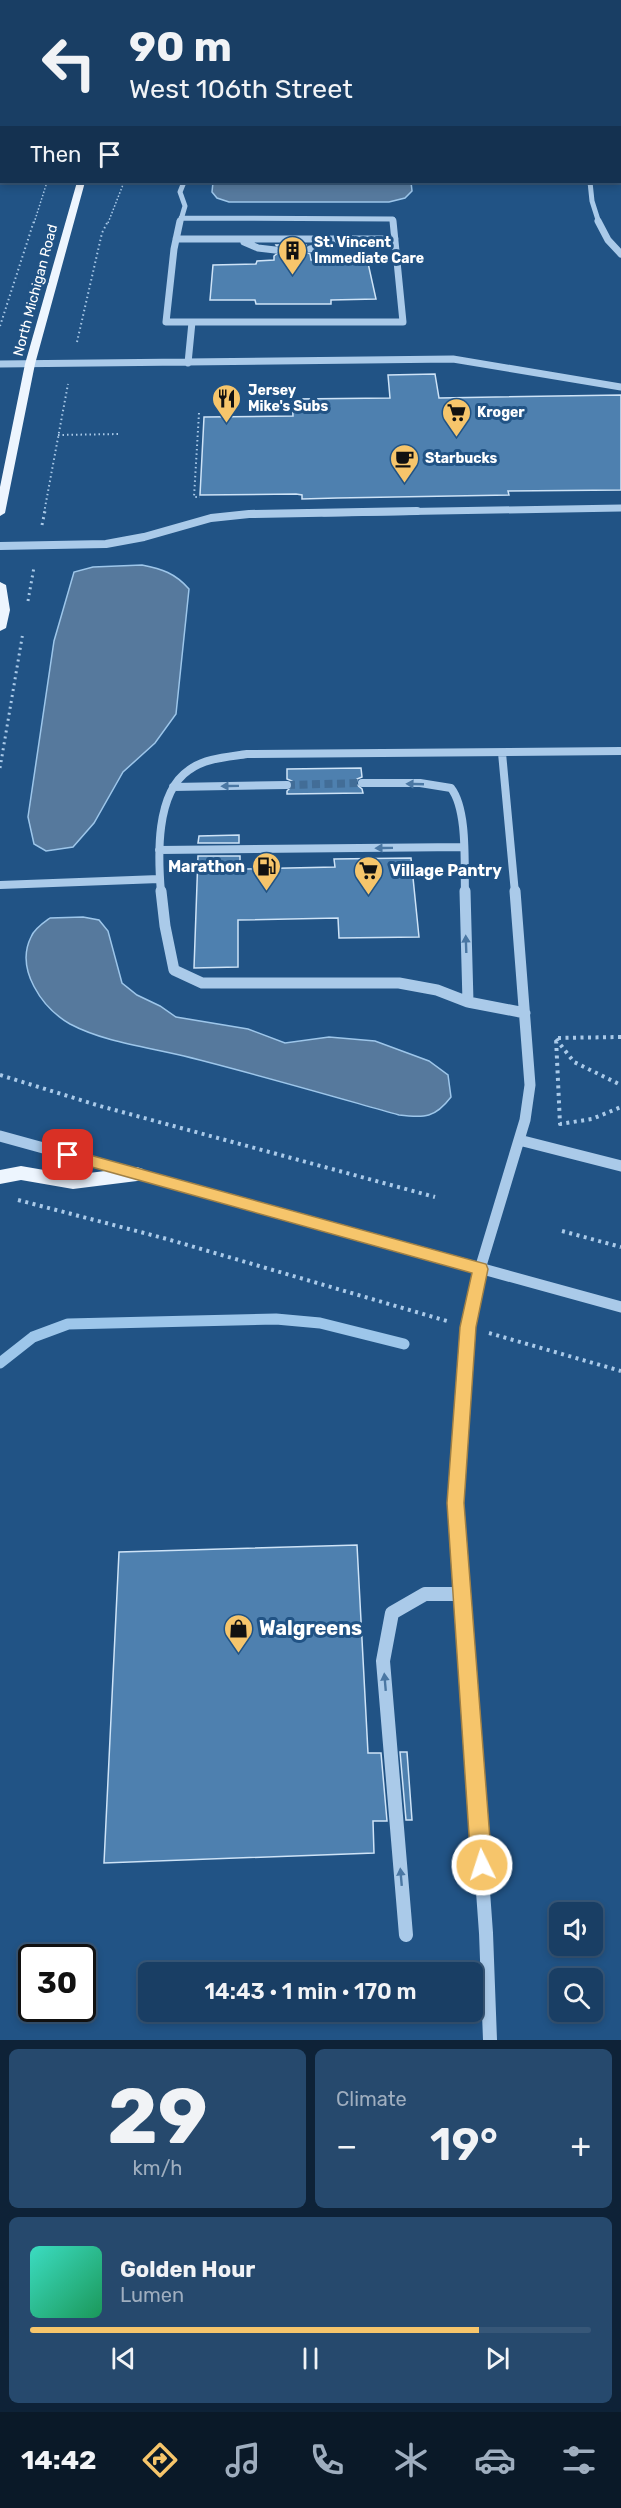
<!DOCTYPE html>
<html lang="en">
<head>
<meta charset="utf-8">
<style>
  body { margin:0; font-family:Rubik,sans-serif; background:#26496d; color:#f1f3f6; height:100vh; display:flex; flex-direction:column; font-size:22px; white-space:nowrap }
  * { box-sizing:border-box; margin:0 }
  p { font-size:20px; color:#9faebf }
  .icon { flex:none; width:33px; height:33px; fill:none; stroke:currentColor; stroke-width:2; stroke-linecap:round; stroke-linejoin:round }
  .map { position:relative; height:2040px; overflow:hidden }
  .drawer { display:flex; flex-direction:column; gap:9px; padding:9px; background:#0e2237; flex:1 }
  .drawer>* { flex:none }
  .guide { position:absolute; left:0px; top:0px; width:621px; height:183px; box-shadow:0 3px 9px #0003,0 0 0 2px #375778; background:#193e64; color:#f1f3f6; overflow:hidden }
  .fabs { position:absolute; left:549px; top:1902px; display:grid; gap:12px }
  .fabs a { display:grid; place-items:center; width:54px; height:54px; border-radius:9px; background:#193e64; box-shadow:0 3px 9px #0003,0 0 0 2px #375778; font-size:30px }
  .speed { position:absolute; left:18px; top:1944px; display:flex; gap:12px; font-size:30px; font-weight:700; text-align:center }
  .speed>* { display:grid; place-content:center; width:78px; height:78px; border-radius:50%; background:#193e64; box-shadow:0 3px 9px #0003,0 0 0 2px #375778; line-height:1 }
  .speed .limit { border:3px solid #111; border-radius:9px; background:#fff; color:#111 }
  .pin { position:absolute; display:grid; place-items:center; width:51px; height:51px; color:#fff; margin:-26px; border-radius:12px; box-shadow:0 3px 9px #0006 }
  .me { position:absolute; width:66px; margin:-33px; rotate:356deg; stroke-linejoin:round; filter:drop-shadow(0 0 4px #0008) }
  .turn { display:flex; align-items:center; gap:21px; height:126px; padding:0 30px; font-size:27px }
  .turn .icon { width:78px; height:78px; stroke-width:2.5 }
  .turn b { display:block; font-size:42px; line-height:51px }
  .then { display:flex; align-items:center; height:57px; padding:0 30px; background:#0003; gap:12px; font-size:22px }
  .big { font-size:45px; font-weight:600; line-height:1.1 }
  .drawer .widget { flex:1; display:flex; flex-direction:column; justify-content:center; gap:9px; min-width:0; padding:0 21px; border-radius:9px; background:#26496d }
  .drawer .dial { align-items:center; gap:0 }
  .dial b { font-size:78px; line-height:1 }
  .song { display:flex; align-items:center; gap:18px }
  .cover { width:72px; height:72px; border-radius:9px; background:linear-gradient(135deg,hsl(170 70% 55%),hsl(150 70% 35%)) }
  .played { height:6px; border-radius:3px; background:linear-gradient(90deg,#f6c56b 80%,#375778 80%) }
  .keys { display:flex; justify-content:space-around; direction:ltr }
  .heat { display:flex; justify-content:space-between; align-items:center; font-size:33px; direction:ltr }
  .drawer .tiles { flex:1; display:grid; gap:9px; grid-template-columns:1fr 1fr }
  .widget:last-child { grid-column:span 2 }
  .trip { position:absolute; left:138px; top:1962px; width:345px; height:60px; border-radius:9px; background:#193e64; box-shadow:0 3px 9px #0003,0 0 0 2px #375778; font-weight:600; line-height:60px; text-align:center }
  .dock { display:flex; height:96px; justify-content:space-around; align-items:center; background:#0a1928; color:#9faebf }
  .dock .icon { width:42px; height:42px }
  .dock .active { color:#f6c56b }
  .dock b { font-size:27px; color:#f1f3f6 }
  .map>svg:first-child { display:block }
</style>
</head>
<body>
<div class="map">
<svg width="621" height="2040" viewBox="0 0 621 2040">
  <rect width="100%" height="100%" fill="#215385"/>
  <path fill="#56799d" stroke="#9dc6ea" stroke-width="1.5" d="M213 182H411L412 191 405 198 389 202H229L217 198 212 192Z
    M142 565C162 569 175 573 189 589L176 714 155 743 123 772 94 823 73 847 46 851 34 844 28 817 54 641 74 572 93 567Z
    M83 917 99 920 108 931 122 983 137 995 160 1006 176 1017 248 1029 285 1043 329 1037 375 1041 429 1061 448 1075 451 1097C435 1118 425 1118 399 1115 328 1095 256 1074 184 1056 147 1047 104 1042 70 1024 42 1008 15 969 31 937 34 929 43 923 50 918Z"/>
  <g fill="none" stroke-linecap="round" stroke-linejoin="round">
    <path stroke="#9dc6ea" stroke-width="11" d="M0 1363 33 1337 68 1324 276 1319 320 1323 404 1344"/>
  </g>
  <path fill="#4e80af" stroke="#cee3f7" stroke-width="1.5" d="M276 245H306L305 251 310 254 311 260H328L329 264 368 263 376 299 331 300V304H256L255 300H210L213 265 256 264 257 261 274 260V256L280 251Z
    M435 374 439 398 621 395V490L508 491 509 495 337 498 302 499V495L296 494 200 495 204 417 293 416 292 399 390 398 388 375Z
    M361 768 362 777 357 779 356 784 362 789 363 793 287 794V791L293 785 292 781 287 779V769Z
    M239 835V843H198L199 836Z
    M198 856H240V869L335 867 334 859 411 858 419 937 339 938 338 918 238 920V967L194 968Z
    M357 1545 368 1753H381L387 1821H373L374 1853 104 1863 119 1552Z
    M400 1752H407L412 1820H406Z"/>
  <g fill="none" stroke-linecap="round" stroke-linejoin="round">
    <path stroke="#426d97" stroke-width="7" stroke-dasharray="7 3" stroke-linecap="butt" d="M275 250 310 249"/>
    <path stroke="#426d97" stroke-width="8" stroke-dasharray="8 4.5" stroke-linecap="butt" d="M287 785 362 783"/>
    <path stroke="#aacae9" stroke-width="1.5" stroke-dasharray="1.5 2" stroke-linecap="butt" d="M34 223 47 182
      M108 223 124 182"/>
    <path stroke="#aacae9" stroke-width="2" stroke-dasharray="1.5 3" stroke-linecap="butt" d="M0 326 34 221
      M77 342 102 233 108 221
      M199 413 194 497H200
      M58 435 120 434
      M44 513 68 384"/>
    <path stroke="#aacae9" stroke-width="3" stroke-dasharray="2 4" stroke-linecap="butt" d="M42 525 45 511
      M28 601 34 567
      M0 768 23 632"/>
    <path stroke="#aacae9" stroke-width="4" stroke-dasharray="3 4.5" stroke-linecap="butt" d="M621 1037 556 1038 560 1124 592 1119 621 1107
      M556 1039 574 1062 621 1085
      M0 1075 100 1106 435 1197
      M18 1200 167 1239 447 1321
      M562 1231 621 1247
      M489 1333 621 1371"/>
    <path stroke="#aacae9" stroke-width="5" d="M47 0H69
      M590 182 592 201 599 223
      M181 218 393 219V223
      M180 223 185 206 180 192 184 182"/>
    <path stroke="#aacae9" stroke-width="7" d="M180 221 174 249 166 322H403L393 221
      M598 221 608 240 621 254
      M176 239H395
      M244 242 258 248 275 250
      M310 249 332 242
      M188 363 192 322
      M0 364 453 359 621 387
      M324 513 621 508"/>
    <path stroke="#aacae9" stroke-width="8" d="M0 546 106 544 144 537 211 518 249 514 417 511
      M502 753 515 893
      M362 783H420L451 788C468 810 464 865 465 893
      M173 787 287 785
      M159 850 464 847
      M0 885 159 879
      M161 893C158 857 155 793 189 770 205 758 228 757 247 754L621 751"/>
    <path stroke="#aacae9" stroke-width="11" d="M161 891 165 926 174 970 202 983H399L437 990 468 1002 525 1013
      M465 891 468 1002
      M0 1136 621 1307
      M519 1140 621 1166
      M463 1390 468 1327 480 1269 525 1120 530 1085 515 891"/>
    <path stroke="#aacae9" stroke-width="14" d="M463 1388 455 1503 486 1933 490 2040
      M406 1935 383 1661 392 1613 425 1594H462"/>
    <path fill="#edf5fe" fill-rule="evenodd" d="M147 0H153L146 2Z
      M77 182H85L35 364 5 513 0 516V487L25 364Z
      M0 582 6 585 10 610 6 628 0 631Z
      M21 1166 73 1175 137 1167 143 1169 145 1174 143 1179 137 1181 73 1189 21 1180 0 1184V1170Z"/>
  </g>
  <defs><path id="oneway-solid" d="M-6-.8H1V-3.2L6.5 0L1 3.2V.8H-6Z" transform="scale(1.5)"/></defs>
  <g fill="#4a77a3">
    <use href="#oneway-solid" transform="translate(415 784) rotate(-178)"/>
    <use href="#oneway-solid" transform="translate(230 786) rotate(179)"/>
    <use href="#oneway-solid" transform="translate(384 848) rotate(179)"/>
    <use href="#oneway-solid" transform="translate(466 944) rotate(-92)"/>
    <use href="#oneway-solid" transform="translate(385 1682) rotate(-95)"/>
    <use href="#oneway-solid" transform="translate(401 1877) rotate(-95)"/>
  </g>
  <path fill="#f6c56b" stroke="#a08046" stroke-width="1.5" d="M68 1149 486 1264 488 1269 476 1327 464 1503 492 1865 489 1873 482 1876 474 1873 471 1865 447 1503 460 1327 472 1273 63 1159 61 1155 63 1151Z"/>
  <defs>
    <symbol id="building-pin" viewBox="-11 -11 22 30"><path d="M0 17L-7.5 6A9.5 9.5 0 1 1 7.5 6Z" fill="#f6c56b" stroke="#215385"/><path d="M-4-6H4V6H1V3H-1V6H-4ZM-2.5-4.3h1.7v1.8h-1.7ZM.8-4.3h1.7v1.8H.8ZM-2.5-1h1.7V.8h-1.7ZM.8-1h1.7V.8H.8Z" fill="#111"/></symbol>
    <symbol id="restaurant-pin" viewBox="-11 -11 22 30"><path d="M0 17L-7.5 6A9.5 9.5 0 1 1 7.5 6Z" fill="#f6c56b" stroke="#215385"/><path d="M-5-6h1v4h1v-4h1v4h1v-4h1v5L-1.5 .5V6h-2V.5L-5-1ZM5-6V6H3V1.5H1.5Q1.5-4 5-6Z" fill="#111"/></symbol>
    <symbol id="supermarket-pin" viewBox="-11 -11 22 30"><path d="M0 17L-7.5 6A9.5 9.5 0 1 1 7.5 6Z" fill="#f6c56b" stroke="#215385"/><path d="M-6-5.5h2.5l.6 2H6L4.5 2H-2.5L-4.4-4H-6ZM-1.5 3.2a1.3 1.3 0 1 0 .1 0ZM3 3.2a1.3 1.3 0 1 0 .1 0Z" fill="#111"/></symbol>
    <symbol id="cafe-pin" viewBox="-11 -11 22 30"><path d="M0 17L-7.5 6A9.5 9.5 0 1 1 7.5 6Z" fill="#f6c56b" stroke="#215385"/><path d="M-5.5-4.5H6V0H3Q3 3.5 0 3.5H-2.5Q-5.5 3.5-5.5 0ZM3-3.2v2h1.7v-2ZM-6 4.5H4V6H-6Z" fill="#111"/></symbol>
    <symbol id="fuel-pin" viewBox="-11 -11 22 30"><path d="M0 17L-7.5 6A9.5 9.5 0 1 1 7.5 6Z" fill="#f6c56b" stroke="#215385"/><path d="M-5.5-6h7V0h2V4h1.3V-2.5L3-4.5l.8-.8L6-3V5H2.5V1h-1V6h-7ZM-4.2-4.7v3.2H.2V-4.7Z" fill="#111"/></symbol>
    <symbol id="shop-pin" viewBox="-11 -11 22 30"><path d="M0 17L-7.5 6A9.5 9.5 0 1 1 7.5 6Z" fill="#f6c56b" stroke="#215385"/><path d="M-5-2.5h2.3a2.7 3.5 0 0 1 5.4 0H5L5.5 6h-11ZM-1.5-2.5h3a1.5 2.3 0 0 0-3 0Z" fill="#111"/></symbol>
  </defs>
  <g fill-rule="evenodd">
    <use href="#building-pin" x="276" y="234" width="33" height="45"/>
    <use href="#restaurant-pin" x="210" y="382" width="33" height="45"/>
    <use href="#supermarket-pin" x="440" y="396" width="33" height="45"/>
    <use href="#cafe-pin" x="388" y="442" width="33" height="45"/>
    <use href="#fuel-pin" x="250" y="850" width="33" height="45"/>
    <use href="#supermarket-pin" x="352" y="854" width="33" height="45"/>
    <use href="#shop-pin" x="222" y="1612" width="33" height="45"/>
  </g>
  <g text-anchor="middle" stroke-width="6" stroke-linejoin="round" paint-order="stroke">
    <g font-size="14" font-weight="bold" fill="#fff" stroke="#215385" text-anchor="start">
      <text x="314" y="247">St. Vincent<tspan x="314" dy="16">Immediate Care</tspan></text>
      <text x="248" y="395">Jersey<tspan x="248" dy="16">Mike's Subs</tspan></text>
      <text x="477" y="417">Kroger</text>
      <text x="425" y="463">Starbucks</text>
    </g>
    <g font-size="14" fill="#fff" stroke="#215385">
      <text transform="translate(35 290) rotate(-75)" y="5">North Michigan Road</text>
    </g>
    <g font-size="16" font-weight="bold" fill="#fff" stroke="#215385" text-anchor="end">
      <text x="245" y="872">Marathon</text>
      <text x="390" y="876" text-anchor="start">Village Pantry</text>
    </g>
    <g font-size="20" font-weight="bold" fill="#fff" stroke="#215385" text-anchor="start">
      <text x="259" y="1635">Walgreens</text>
    </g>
  </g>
</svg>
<div class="fabs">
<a><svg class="icon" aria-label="sound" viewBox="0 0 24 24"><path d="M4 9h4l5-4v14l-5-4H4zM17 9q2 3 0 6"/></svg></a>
<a><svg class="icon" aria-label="search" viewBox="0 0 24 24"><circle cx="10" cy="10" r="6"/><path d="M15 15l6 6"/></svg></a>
</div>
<div class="speed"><div class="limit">30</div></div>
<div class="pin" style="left:68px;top:1155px;background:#d93025"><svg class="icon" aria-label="arrive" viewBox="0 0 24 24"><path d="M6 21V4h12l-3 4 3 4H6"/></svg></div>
<svg class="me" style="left:482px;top:1865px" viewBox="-20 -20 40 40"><circle r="17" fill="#f6c56b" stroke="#fff" stroke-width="3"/><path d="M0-11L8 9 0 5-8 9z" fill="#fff"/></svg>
<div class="trip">14:43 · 1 min · 170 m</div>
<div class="guide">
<div class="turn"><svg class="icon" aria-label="left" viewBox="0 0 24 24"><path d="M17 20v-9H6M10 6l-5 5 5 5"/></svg><div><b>90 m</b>West 106th Street</div></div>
<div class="then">Then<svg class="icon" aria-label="arrive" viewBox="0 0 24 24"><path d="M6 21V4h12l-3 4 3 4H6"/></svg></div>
</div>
</div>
<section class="drawer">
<div class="tiles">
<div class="widget dial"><b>29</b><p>km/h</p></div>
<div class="widget"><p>Climate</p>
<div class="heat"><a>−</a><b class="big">19°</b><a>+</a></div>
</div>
<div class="widget">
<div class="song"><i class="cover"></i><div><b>Golden Hour</b><p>Lumen</p></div></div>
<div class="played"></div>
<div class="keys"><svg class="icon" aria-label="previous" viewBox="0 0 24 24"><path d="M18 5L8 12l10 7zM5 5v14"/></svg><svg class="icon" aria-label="pause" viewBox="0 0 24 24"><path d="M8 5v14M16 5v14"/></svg><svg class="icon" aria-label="next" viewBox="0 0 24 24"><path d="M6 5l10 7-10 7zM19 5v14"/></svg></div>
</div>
</div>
</section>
<nav class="dock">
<b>14:42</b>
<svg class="icon active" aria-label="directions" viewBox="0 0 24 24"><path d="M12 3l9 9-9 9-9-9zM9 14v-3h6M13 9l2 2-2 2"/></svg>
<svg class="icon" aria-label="music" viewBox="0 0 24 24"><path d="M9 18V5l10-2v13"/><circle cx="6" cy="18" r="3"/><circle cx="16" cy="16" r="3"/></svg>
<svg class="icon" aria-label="phone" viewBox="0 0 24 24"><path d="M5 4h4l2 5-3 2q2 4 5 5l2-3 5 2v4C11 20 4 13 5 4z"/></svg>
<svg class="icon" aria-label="climate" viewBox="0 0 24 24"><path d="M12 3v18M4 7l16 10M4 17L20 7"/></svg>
<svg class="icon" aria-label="car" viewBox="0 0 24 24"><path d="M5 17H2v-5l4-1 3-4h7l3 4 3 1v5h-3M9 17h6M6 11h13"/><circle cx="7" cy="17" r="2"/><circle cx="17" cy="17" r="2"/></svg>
<svg class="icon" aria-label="filters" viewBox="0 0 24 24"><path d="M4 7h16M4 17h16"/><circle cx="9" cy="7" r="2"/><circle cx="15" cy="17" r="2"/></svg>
</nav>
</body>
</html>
